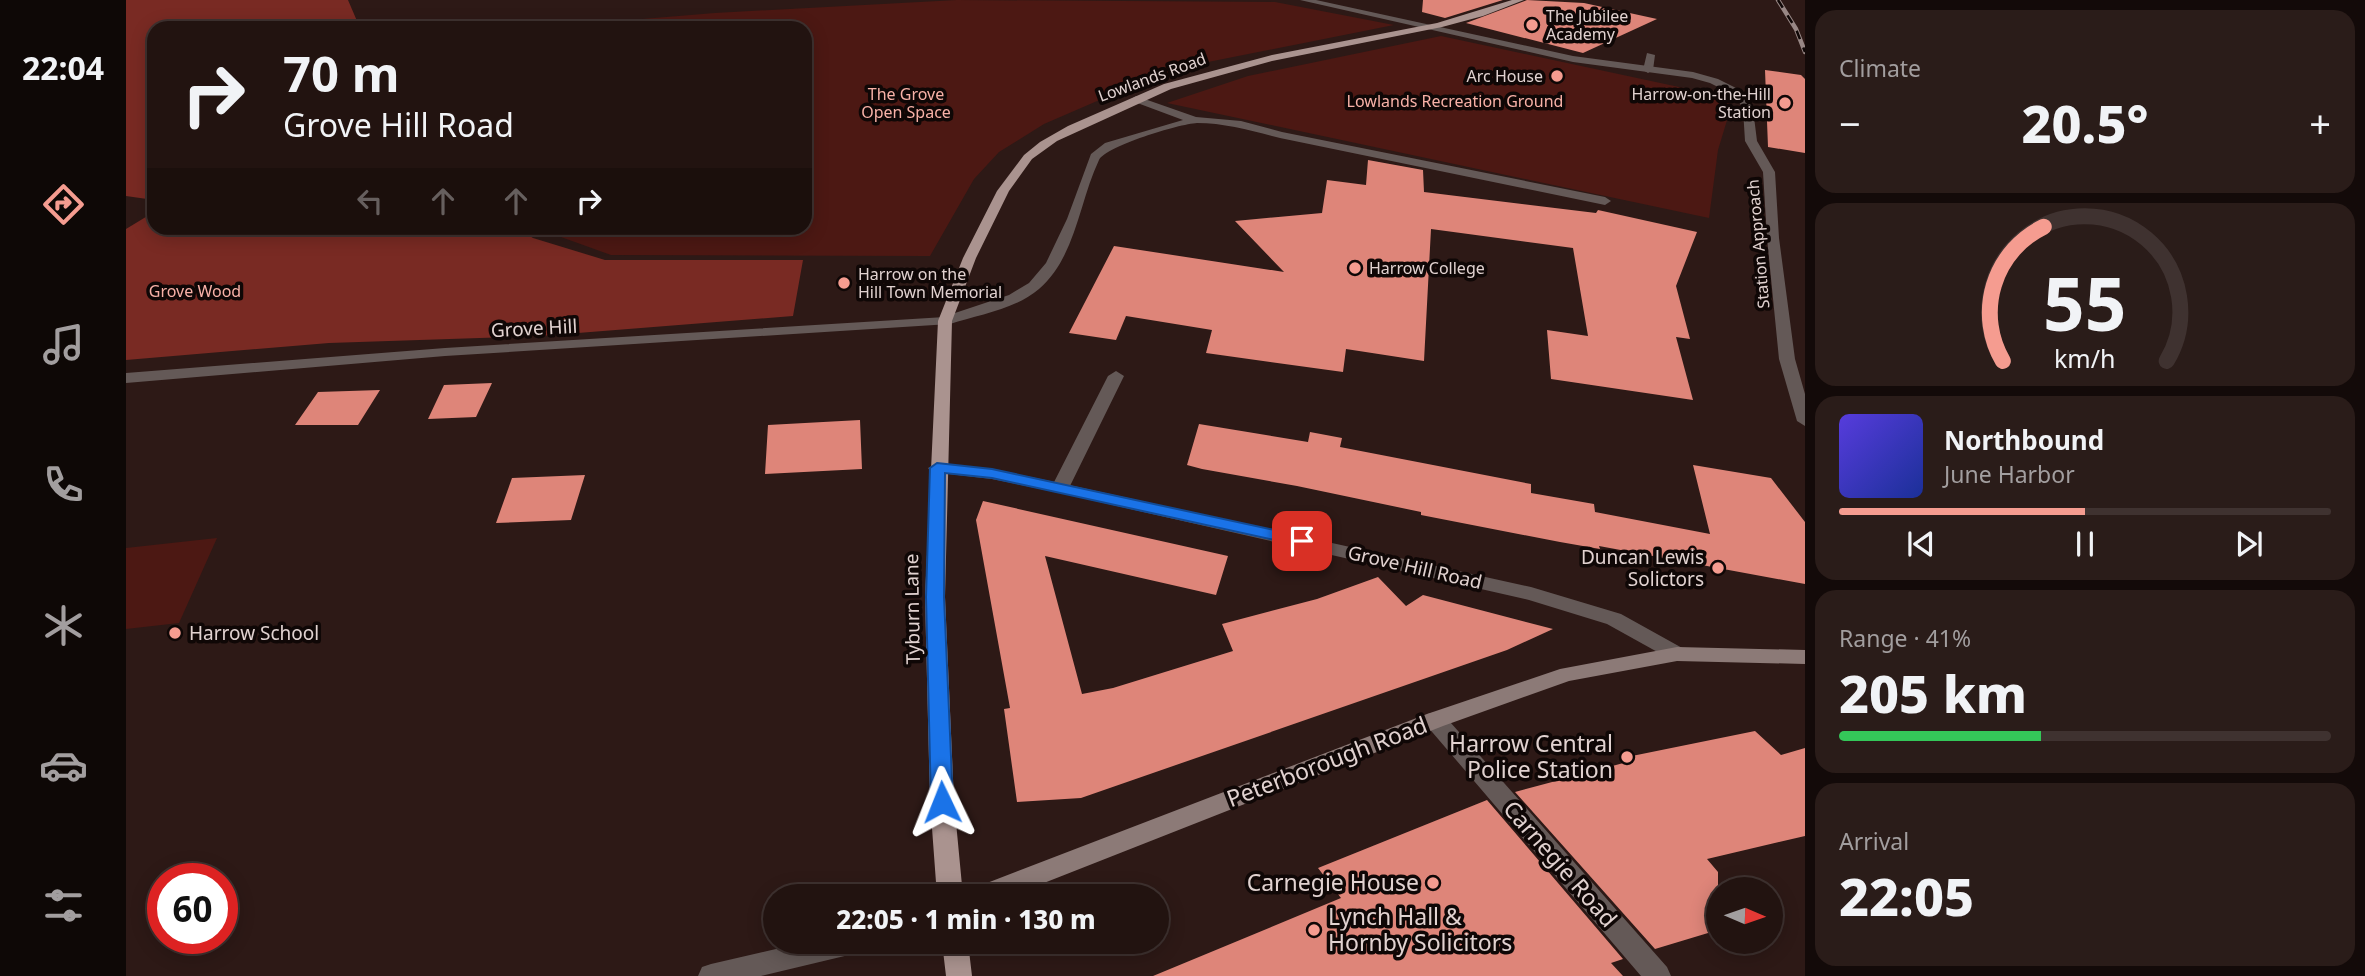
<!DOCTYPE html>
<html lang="en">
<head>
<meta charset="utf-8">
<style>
  body { margin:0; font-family:"Noto Sans",sans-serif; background:#2a1c19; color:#f1f3f6; height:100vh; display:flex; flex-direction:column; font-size:26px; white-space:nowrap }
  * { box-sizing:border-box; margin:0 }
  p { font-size:23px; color:#a29e9f }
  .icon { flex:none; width:38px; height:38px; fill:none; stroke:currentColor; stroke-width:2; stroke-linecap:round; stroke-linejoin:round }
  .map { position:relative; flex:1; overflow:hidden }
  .sheet { display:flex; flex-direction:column; gap:10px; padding:10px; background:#130a09; width:560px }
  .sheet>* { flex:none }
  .guide { position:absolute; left:21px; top:21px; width:665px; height:214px; border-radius:21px; box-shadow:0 4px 18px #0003,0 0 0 2px #3f3230; background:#221310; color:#f1f3f6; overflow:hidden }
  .needle { width:46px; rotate:92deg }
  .controls { position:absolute; left:1580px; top:877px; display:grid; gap:14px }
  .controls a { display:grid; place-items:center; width:77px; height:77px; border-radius:50%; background:#221310; box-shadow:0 4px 18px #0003,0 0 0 2px #3f3230; font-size:35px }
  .speed { position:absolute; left:21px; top:863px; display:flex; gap:14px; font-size:35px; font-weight:700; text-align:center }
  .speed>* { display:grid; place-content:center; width:91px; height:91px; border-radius:50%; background:#221310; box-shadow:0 4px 18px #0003,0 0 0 2px #3f3230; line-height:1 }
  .speed .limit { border:10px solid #d22; background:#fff; color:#111 }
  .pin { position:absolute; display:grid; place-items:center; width:60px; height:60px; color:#fff; margin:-30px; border-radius:14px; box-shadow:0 4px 10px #0006 }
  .me { position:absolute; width:77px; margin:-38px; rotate:358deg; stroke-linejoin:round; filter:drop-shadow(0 0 5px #0008) }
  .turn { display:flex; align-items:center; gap:24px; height:147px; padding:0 21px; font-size:32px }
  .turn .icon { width:91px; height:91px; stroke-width:2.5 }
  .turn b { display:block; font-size:49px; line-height:60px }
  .lanes { display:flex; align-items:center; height:66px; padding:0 21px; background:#0003; justify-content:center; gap:35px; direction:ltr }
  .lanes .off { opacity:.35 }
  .big { font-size:52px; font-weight:800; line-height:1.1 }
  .sheet .widget { flex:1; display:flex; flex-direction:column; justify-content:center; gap:10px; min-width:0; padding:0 24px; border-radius:21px; background:#2a1c19 }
  .sheet .dial { align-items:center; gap:0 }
  .dial svg { height:182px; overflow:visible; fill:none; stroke:#3f3230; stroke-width:7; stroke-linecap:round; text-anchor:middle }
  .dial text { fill:#f1f3f6; stroke:none }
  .song { display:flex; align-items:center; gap:21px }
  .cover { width:84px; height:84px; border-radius:10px; background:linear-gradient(135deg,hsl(250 70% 55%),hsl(230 70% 35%)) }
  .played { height:7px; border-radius:4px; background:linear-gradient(90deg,#f59c90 50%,#3f3230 50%) }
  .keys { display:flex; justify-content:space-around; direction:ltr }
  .heat { display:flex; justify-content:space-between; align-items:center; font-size:38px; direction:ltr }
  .charge { height:10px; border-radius:5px; background:linear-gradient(90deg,#34c759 41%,#3f3230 0) }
  .trip { position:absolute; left:637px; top:884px; width:406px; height:70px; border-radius:35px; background:#221310; box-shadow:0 4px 18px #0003,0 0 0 2px #3f3230; font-weight:800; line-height:70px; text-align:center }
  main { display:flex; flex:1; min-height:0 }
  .menu { display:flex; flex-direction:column; width:126px; justify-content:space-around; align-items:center; background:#0e0806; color:#a29e9f }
  .menu .icon { width:49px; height:49px }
  .menu .selected { color:#f59c90 }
  .menu b { font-size:32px; color:#f1f3f6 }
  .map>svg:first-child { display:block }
</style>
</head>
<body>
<main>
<nav class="menu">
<b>22:04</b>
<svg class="icon selected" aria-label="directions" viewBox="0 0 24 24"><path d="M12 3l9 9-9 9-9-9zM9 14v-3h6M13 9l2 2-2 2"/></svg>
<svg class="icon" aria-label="music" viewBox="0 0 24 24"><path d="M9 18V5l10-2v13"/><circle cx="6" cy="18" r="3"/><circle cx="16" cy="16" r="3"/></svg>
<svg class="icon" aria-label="phone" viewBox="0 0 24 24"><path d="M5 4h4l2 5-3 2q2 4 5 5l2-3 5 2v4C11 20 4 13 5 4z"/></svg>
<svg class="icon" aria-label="climate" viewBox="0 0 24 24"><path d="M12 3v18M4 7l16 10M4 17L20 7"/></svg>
<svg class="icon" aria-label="car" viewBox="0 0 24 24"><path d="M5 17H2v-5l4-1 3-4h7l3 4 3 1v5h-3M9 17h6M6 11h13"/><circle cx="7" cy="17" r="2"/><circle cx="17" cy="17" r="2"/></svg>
<svg class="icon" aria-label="filters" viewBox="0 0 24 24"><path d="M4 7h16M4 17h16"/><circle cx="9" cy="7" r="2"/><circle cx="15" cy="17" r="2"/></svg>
</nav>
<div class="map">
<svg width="1679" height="976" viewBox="0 0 1679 976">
  <rect width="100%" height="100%" fill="#2d1916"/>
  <path fill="#4c1813" d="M831 0 1149 2 1268 25 1067 65 1015 82 918 124 873 152 848 179 804 256 485 255 410 228H679V28H407L589 13Z
    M1315 36 1581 93 1604 102 1605 107 1592 150 1583 218 1041 103 1122 76Z
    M91 538 53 623 0 629V548Z"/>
  <path fill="#792a23" d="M0 0H222L234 28H28V200L0 196Z
    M28 212V228H391L407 238 479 260H677L667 316 414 336 203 343 0 360V229Z"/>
  <path fill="#de8579" d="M1297 0H1377L1319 18 1296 12Z
    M1401 0 1458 3 1531 19 1457 53 1340 23Z
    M1639 70 1675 75 1679 79V153L1642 147Z
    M1242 160 1297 170 1298 192 1470 213 1472 210 1571 232 1550 286 1564 339 1550 337 1567 400 1425 379 1421 330 1462 336 1447 248 1305 229 1298 361 1220 349 1217 372 1080 353 1086 330 1000 316 990 340 943 333 988 246 1158 272 1109 221 1196 213 1201 180 1240 185Z
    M366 383 350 417 302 419 318 385Z
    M254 390 232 425H169L192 392Z
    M734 420 736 469 639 474 642 425Z
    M1073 424 1182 442 1184 432 1216 438 1214 447 1405 484V493L1468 504 1469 512 1584 534 1567 465 1645 478 1679 522V584L1473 546 1474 549 1434 542 1295 515V512L1171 486 1076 469 1061 465Z
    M459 475 445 520 370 523 386 478Z
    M857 501 1102 556 1090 595 919 556 956 694 987 688 1107 651 1096 624 1191 599 1252 577 1280 606 1297 595 1427 629 1381 650 955 798 891 802 878 709 884 708 850 520Z
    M1629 731 1655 755 1679 748V836L1581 859 1592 872V930L1529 949 1389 792 1505 761 1501 757Z
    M1361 800 1497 959 1485 963 1497 976H1027L1215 898 1192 868Z"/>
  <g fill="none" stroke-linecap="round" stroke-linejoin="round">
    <path fill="#645957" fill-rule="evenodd" d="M1521 53 1529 55 1527 70 1522 73 1517 70Z
      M1010 96 1070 117 1115 121 1156 132 1479 197 1485 201 1479 205 1154 138C1127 131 1099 123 1071 123 1053 124 980 146 973 160 953 202 950 257 913 289 890 309 852 315 824 324H814L812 321 814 318 883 295 903 283 920 263 941 219 965 154 979 143 1057 120 1006 101 1005 99Z
      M990 371 998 376 943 488 934 493 928 492 925 488 982 376Z"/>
    <path fill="#645957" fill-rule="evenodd" d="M1174 0H1190L1447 56 1567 72 1592 79 1618 92 1627 109 1631 141 1649 172 1653 238 1669 359 1679 394V426L1671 421 1653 359 1641 238 1637 172 1619 141 1617 109 1610 96 1584 83 1566 78 1447 62Z
      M819 317 826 321 824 324 319 356 0 383V373L319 348Z
      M811 463 866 469 934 483 1405 587 1495 614 1558 649 1561 654 1558 659 1551 661 1544 659 1481 624 1403 600 934 493 866 479 805 472 802 468Z
      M1309 712 1317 714 1541 967 1545 976H1515L1301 726 1298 720 1301 714Z
      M680 942H740L736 950 727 954 635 976H572L576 967 585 964Z"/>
    <path fill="#8c7a77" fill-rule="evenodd" d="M1551 647 1679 650V664L1551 661 1443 681 1317 726 885 896H844L848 888 1301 714 1434 669Z"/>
    <path fill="#aa938f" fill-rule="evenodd" d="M1386 0H1398L1357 16 1316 27 1146 61 1045 89 931 141 906 159 883 191 850 258 826 321 819 597 828 801 837 896H811L804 801 799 597 812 321 837 258 871 191 898 155 914 142 942 126 1038 84 1146 55 1311 23Z
      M816 942H842L846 976H820Z"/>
    <defs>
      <path id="rail" d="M1652 0 1670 29 1679 52"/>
    </defs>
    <use href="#rail" stroke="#988785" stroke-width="4.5"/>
    <use href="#rail" stroke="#0f0706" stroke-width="2.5" stroke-dasharray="9" stroke-linecap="butt"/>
  </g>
  <path fill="#1a73e8" stroke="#114b97" stroke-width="2" d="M811 463 866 469 1176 536 1184 541 1176 546 866 478 819 473 818 597 827 802 824 808 816 810 809 808 805 802 800 597 804 468Z"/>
  <g fill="#f59c90" stroke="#0f0706" stroke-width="2.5">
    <circle cx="1406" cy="25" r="7"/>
    <circle cx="1431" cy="76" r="7"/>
    <circle cx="1659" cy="103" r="7"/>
    <circle cx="1229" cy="268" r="7"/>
    <circle cx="718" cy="283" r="7"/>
    <circle cx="1592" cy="568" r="7"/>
    <circle cx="49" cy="633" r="7"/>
    <circle cx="1501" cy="757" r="7"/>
    <circle cx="1307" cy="883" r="7"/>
    <circle cx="1188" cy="930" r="7"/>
  </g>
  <g text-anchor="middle" stroke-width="7" stroke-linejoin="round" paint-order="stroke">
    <g font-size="16" fill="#e1d2d0" stroke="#0f0706" text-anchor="start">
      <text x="1420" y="22">The Jubilee<tspan x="1420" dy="18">Academy</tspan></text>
      <text x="1417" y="82" text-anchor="end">Arc House</text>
      <text x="1645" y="100" text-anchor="end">Harrow-on-the-Hill<tspan x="1645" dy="18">Station</tspan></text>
      <text x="1243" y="274">Harrow College</text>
      <text x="732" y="280">Harrow on the<tspan x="732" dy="18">Hill Town Memorial</tspan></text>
    </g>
    <g font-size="16" fill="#e1d2d0" stroke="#0f0706">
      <text transform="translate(1026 77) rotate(-20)" y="6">Lowlands Road</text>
      <text transform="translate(1632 244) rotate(-95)" y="6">Station Approach</text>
    </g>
    <g font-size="16" fill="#f8b1a7" stroke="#0f0706">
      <text x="780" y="100">The Grove<tspan x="780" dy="18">Open Space</tspan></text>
      <text x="1329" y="107">Lowlands Recreation Ground</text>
      <text x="69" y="297">Grove Wood</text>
    </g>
    <g font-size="19" fill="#e1d2d0" stroke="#0f0706">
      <text transform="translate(408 328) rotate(-3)" y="7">Grove Hill</text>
      <text transform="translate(1289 567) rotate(13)" y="7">Grove Hill Road</text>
      <text transform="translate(786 609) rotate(-91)" y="7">Tyburn Lane</text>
    </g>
    <g font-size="19" fill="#e1d2d0" stroke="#0f0706" text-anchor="end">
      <text x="1578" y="564">Duncan Lewis<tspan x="1578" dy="22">Solictors</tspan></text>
      <text x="63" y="640" text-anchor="start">Harrow School</text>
    </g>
    <g font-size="23" fill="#e1d2d0" stroke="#0f0706" text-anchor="end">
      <text x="1487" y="752">Harrow Central<tspan x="1487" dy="26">Police Station</tspan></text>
      <text x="1293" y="891">Carnegie House</text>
      <text x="1202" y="925" text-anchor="start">Lynch Hall &amp;<tspan x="1202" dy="26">Hornby Solicitors</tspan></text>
    </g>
    <g font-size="23" fill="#e1d2d0" stroke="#0f0706">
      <text transform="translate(1201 762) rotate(-21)" y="8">Peterborough Road</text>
      <text transform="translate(1434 864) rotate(49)" y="8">Carnegie Road</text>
    </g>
  </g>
</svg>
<div class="controls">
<a><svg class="needle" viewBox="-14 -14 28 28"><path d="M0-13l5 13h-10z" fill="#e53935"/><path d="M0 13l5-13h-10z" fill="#a29e9f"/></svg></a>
</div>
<div class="speed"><div class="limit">60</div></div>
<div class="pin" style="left:1176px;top:541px;background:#d93025"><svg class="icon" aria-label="arrive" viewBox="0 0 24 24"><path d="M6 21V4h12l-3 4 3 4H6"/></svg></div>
<svg class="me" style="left:816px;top:802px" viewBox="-20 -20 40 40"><path d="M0-17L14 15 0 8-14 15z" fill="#1a73e8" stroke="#fff" stroke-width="4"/></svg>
<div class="trip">22:05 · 1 min · 130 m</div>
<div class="guide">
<div class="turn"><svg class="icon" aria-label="right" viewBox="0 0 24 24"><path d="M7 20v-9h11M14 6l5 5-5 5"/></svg><div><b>70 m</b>Grove Hill Road</div></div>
<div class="lanes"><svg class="icon off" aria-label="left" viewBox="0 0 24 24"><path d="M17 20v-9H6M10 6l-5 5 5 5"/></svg><svg class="icon off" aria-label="ahead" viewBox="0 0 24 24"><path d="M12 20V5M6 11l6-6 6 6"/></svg><svg class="icon off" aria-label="ahead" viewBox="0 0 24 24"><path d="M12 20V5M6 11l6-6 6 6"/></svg><svg class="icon" aria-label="right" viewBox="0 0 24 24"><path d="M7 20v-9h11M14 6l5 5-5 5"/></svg></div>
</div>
</div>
<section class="sheet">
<div class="widget"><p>Climate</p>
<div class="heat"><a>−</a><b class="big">20.5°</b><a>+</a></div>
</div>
<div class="widget dial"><svg viewBox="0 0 100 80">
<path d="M14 69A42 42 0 1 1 86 69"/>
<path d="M14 69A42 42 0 0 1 32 10" stroke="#f59c90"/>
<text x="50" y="56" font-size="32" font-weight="700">55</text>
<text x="50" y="72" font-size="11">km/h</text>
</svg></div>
<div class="widget">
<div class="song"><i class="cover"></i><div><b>Northbound</b><p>June Harbor</p></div></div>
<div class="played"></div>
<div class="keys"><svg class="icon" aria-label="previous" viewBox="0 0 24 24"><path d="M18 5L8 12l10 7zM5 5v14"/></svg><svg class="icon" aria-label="pause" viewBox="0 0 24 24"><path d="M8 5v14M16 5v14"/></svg><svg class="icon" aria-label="next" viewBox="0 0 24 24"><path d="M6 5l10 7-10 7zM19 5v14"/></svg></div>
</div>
<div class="widget"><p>Range · 41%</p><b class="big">205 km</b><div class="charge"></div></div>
<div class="widget"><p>Arrival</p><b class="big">22:05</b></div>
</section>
</main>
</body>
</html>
